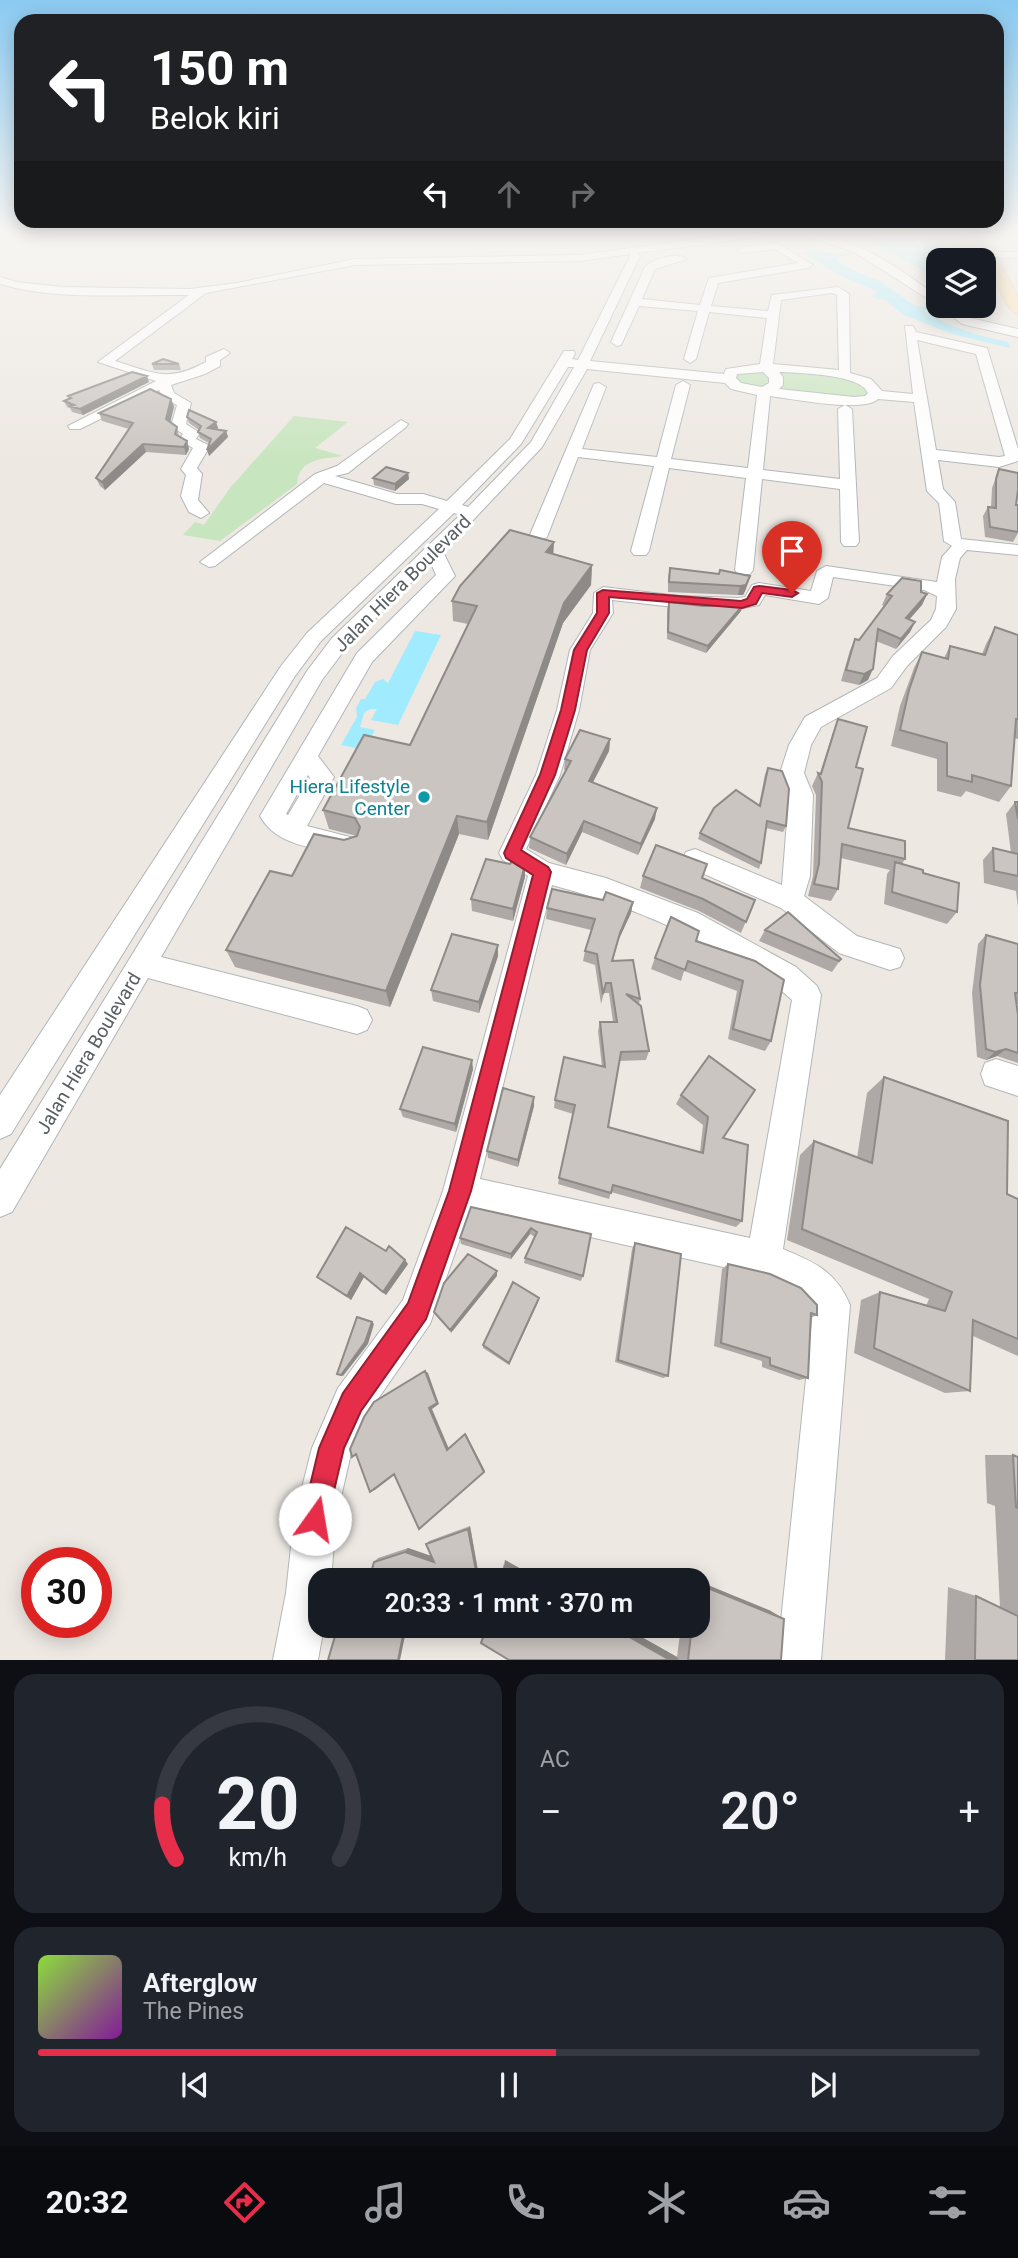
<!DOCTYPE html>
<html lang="id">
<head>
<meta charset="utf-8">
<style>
  body { margin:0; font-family:Roboto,sans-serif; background:#20242c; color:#f1f3f6; height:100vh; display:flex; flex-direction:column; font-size:26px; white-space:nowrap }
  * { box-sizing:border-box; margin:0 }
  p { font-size:23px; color:#9ea1a6 }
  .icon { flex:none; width:38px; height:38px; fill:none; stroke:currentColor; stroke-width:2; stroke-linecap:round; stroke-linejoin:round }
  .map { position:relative; height:1660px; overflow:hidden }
  .details { display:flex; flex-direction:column; gap:14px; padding:14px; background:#0d0f14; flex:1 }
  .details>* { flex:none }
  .hud { position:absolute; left:14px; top:14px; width:990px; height:214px; border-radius:21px; box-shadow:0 4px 18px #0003; background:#202124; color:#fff; overflow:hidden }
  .controls { position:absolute; left:926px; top:248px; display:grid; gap:14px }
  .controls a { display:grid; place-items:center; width:70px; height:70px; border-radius:14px; background:#171b24; box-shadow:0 4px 18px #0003; font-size:35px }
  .speed { position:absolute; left:21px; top:1547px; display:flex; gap:14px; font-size:35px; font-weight:700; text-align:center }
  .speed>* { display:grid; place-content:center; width:91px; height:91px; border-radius:50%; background:#171b24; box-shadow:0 4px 18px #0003; line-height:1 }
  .speed .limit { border:10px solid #d22; background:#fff; color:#111 }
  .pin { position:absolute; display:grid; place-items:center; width:60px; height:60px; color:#fff; margin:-72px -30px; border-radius:50% 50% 50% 0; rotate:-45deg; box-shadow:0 0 7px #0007 }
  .pin .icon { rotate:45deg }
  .me { position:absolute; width:77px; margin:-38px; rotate:13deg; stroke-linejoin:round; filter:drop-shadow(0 0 5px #0008) }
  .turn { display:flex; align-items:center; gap:24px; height:147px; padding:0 21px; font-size:32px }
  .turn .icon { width:91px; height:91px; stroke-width:2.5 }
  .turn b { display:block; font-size:49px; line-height:60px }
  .lanes { display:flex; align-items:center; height:66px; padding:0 21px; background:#0003; justify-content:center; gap:35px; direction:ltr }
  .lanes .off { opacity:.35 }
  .big { font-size:52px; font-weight:600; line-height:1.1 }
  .details .tile { flex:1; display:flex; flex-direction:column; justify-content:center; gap:10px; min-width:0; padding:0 24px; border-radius:21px; background:#20242c }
  .details .dial { align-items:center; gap:0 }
  .dial svg { height:182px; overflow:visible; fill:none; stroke:#363941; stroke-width:7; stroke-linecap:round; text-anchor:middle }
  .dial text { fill:#f1f3f6; stroke:none }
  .song { display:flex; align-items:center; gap:21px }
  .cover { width:84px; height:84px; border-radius:10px; background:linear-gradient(135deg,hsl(90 70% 55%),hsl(290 70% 35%)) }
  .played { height:7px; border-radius:4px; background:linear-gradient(90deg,#e62e4b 55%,#363941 55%) }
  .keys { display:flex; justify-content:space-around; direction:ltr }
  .heat { display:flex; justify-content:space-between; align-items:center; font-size:38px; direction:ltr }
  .details .tiles { flex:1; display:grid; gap:14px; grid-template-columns:1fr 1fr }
  .tile:last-child { grid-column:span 2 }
  .trip { position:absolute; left:308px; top:1568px; width:402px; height:70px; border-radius:21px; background:#171b24; box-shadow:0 4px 18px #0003; font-weight:600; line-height:70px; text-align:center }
  .menu { display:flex; height:112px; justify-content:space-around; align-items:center; background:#090b0e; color:#9ea1a6 }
  .menu .icon { width:49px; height:49px }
  .menu .current { color:#e62e4b }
  .menu b { font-size:32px; color:#f1f3f6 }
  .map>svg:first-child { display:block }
</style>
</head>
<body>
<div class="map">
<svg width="1018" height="1660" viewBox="0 0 1018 1660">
  <rect width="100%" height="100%" fill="#ede8e2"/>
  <path fill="#c7e5be" d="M754 369 851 379 857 381 868 392 863 399 742 385 736 379 737 373Z
    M294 416 348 422 315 448 343 456C323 459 299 458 297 484L220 541 183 535 195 522 204 525 230 488Z"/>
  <path fill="#a1ebfe" d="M865 234H917L957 261H938V279L892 253 881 251 883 249 864 237Z
    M815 249 829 253H850L852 255 842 256 837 260 855 271 882 282 915 306 931 307 924 311C950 327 978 336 1008 342L1010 348 949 333 904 315 885 300 870 297 877 293 876 291 839 275 803 253Z
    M415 631 441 635 398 725 371 720 377 709H370L364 713 360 727 375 730 364 750 341 745 357 717 356 708 361 699H365L375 682 383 679 388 683Z"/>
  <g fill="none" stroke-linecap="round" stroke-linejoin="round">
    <defs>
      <path id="minor" d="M737 234H765L760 237 637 253 640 256 590 361 724 374 726 369 760 364 767 318 709 312 696 359 690 363 684 359 698 311 639 306 621 345 617 346 611 342 645 267C655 258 676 252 687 259L655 269 642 299 700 305 709 278 798 263 775 249 742 253 737 250 742 247 777 243 813 265 808 268 718 283 711 306 768 311 772 295 838 287 849 294 850 373 871 379 882 391 913 394 905 326H913L916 332 987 348 1018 449V461L999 467 938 460 943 489 955 502 961 539 1018 545V555L967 550 960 558 955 579 956 609 946 627 907 666 891 688 821 727 811 745 804 773 813 795 810 876 804 896 857 936 900 949 904 958 900 967 890 970 839 953 781 908 686 866 682 859 686 852 695 849 782 885 789 795 780 773 789 745 805 717 877 678 893 656 931 620 936 609 937 596 924 590 833 577 828 598 819 604 765 595 759 605 738 609 701 610 612 600 613 613 590 650 579 710 560 775 526 849 549 863 606 878 698 913 796 967 817 986 821 995 783 1249C814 1262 836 1271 850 1305L821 1660H777L813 1311 794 1290 763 1276 470 1210 430 1324 366 1416 352 1449 336 1519 331 1580H320V1626H324L318 1660H273L286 1593 294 1519 312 1448 338 1388 403 1300 443 1191 528 876 503 860 499 853 536 775 557 710 570 650 593 613 594 593 603 587 679 596 738 598 745 597 752 585 759 583 811 591 817 571 826 566 937 582 942 557 952 546 944 541 939 503 927 491 914 402 878 399C864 413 792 399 770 396L763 470 840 479 838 409 845 405 852 409 859 542 856 546H844L841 542 840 489 762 479 753 570 750 574H738L735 570 746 478 669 468 649 551 646 555H634L631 551 654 466 578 457 547 537 538 542 532 541 529 537 594 384 599 383 606 387 582 449 657 457 676 385 683 381 690 385 671 459 748 468 757 395 731 389 725 383 587 369 542 447 443 552 455 576 372 662 318 756 334 777 307 826 354 838 357 845 354 852 345 855C316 848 276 846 260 816L357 653 436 575 431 563 346 648 322 680 161 957 357 1006 367 1010 372 1020 367 1030 357 1034 148 978 12 1212 0 1217V1169L307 671 332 638 460 515 454 513 321 641 295 676 11 1134 0 1139V1095L281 666 307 633 439 509 422 504H396L324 483 215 566 209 567 200 562 315 474 337 466 401 420 408 424 406 427 348 473 335 476 397 494H423L447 501 510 439 564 351H574L575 354 572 359 578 360 631 254 579 261 355 265 206 293 115 361C155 373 167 383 206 362V357L224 349 230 353 220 360V366L205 374 171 385 174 393 191 403 186 424 200 433 196 439 210 446 197 468 202 474 198 500 209 513 201 518 189 512 181 496 186 475 181 469 193 448 179 440 183 434 171 426 177 405 163 398 159 390 80 429H70L68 426 156 381 98 362 189 295C129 294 56 301 0 284V277L17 282 62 287 190 289 237 283 355 259 579 255ZM832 293 837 295 839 370 773 364 781 300ZM917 340 976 354 1005 456 999 457 936 450ZM568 367H574L531 442 468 507 462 505 521 444ZM763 372 769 378V383L762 387 741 383 736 378 737 374ZM779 372C798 373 861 374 868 393L865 396 854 397 779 389 783 385V377ZM308 775 310 778 288 815 286 814ZM552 885C618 903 670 923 730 958 752 971 773 982 792 1000L750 1238 480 1179Z
        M800 234C853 234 896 266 938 297V305L854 252Z
        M989 252H1018V258L985 257V253Z
        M938 306H952L970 318 1018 329V337L962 324Z
        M996 1059 1018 1066V1096L985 1085 981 1074 985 1063Z"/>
      <path id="major" d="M965 238 1003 268 1018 296V315C1004 310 997 277 984 265V261H978L959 242Z"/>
    </defs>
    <use href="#minor" stroke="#b2b6b9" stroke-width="2"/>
    <use href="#major" stroke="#efa259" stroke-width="1"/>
    <use href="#minor" fill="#fff" fill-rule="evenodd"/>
    <use href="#major" fill="#fedba6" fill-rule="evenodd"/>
  </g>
  <path fill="#aea9a6" d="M152 364H179L181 370H154Z
    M149 382 83 415 72 412 70 408 67 407 64 401 69 399 68 396Z
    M171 399 174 407 170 422 177 427 179 437 187 441 189 449 186 455 146 452 105 490 100 486 96 478 129 429 102 421 99 413Z
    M187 417 216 422 218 428 216 430 226 431 228 437 209 456V443L200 438 198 432 199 430 189 423Z
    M999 469 1016 505H1018V533L1013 542 985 537 983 516 988 507H991L992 488Z
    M408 473 409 479 395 491 374 485 373 478Z
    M553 554 592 565 591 585 563 623 488 840 459 834 390 1007 235 967 226 950 292 876 344 840 357 836 329 829 323 810 410 745 468 624 453 621 452 601Z
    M670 568 719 574 746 589 743 595H738L668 592V577Z
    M921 592 927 594 922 605 909 619 915 622 910 632 896 649 876 641 868 680 859 685 841 681 850 650 855 639 859 640 884 606 882 605 887 594Z
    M669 602 741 611 706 653 667 639V609Z
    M995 627 1018 635V739L1014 738 1011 786 999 802 966 791 961 797 937 791V759L891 746 900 706 914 668 922 652 944 658 950 646 982 654 986 644Z
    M838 719 856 767 848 828 905 859 902 864 923 873 957 912 947 924 884 904 887 874 890 870 841 858 838 889 831 901 808 896 813 876 816 795 812 786 818 773H820L833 732Z
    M610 739 609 751 593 782 655 819 638 855 582 832 566 865 529 848 530 837 566 771 564 770 565 759Z
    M768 768 786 826 783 832 766 828 761 863 759 869 698 839 700 833 759 805 765 774Z
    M1015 802H1018V907L1016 891 984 883 983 860 993 848 1011 853 1006 814Z
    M643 876 702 878 755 900 741 933 699 911 640 888Z
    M525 877 513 921 472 911 471 899Z
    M603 900 633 902 631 913 617 943 613 961 640 999 639 1004 649 1051 646 1060 619 1061 608 1127 700 1152 703 1125 676 1104 681 1095 709 1056 723 1138 742 1221 736 1227 611 1192 609 1199 558 1184 573 1114 554 1108 555 1100 602 1067 598 1031 600 1022H613L609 993H604L601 1004 595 965 583 961 585 951 591 930 546 919 547 908Z
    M765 930 841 959 832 972 759 941Z
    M986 935 1018 944V1004H1017L1018 1015V1063L997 1056 986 1060 977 1057 972 993 978 944Z
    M696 941 755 961 771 1041 765 1051 728 1039 737 991 684 971 681 981 651 969 655 958Z
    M498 945V956L479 1013 433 1001 431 990Z
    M473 1069 456 1132 403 1117 400 1109Z
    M884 1077 1007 1194 1018 1199V1356L973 1336 970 1391 945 1393 854 1353 861 1300 880 1292 926 1306 929 1299 787 1240 800 1155 814 1141 857 1158 867 1093Z
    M534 1106 518 1167 488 1158 487 1151Z
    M471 1207 591 1234 583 1276 581 1281 524 1263 525 1258 535 1237 530 1234 511 1259 461 1244 460 1238Z
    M635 1243 668 1376 663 1378 615 1362 632 1249Z
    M408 1264 386 1295 364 1277 351 1300 317 1277Z
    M728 1264 817 1315 810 1318 808 1378 799 1380 762 1367V1361L714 1346 722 1269Z
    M539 1298 538 1302 509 1365 483 1348V1345Z
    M985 1455H1013L1018 1457V1660H945L948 1587 976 1596 1000 1608 995 1506 987 1503Z
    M470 1526 478 1571 374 1562 378 1558 408 1548 431 1556 426 1544 429 1541Z
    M505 1560 541 1580H499Z
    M769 1610 784 1619 781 1660H509L481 1643 485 1626H622L677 1657 681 1626H698Z"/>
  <path fill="#8d8a87" d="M147 376 149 382 83 415 80 409Z
    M171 399 174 407 169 427 166 419Z
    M216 422 218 428 209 435 208 428Z
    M226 431 228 437 209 456 207 450Z
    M187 441 189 449 186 455 184 447Z
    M143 444 146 452 105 490 102 482Z
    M408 473 409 479 395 491V484Z
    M554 542 553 561 546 552Z
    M592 565 591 585 563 623 488 840 487 822 564 603Z
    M749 580 746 589 743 595H738L740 586Z
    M927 594 922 605 901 629 906 618Z
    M743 605 741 611 706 653 708 646Z
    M915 622 910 632 896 649 901 639Z
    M873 669 868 680 859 685 864 674Z
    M610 739 609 751 588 792 589 781Z
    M657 808 655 819 638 855 641 844Z
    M457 816 459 834 390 1007 386 991Z
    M584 821 582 832 566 865 567 854Z
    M525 865V877L513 921V909Z
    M633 902 631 913 617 943 610 971 620 933Z
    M498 945V956L479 1013V1002Z
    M1006 1049 997 1056 986 1060 995 1052Z
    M472 1060 473 1069 456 1132 455 1124Z
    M534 1097V1106L518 1167V1160Z
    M531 1228 530 1234 511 1259V1254Z
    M405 1260 408 1264 386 1295 383 1292Z
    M497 1271V1276L451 1333 450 1330Z
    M360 1273 364 1277 351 1300 347 1296Z
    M539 1298 538 1302 509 1365V1363Z
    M372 1322 374 1324 368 1344 343 1376 341 1375Z
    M425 1371 428 1373 439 1404 432 1409 449 1449 447 1450 429 1408Z
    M465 1434H466L485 1471 484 1472Z
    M397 1473 375 1490 370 1492 394 1474Z
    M470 1526 478 1571 477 1576 468 1529Z
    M408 1548 437 1558 434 1562 405 1552Z
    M505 1560 541 1580H529L505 1566Z
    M698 1581 769 1610 784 1619 698 1584Z
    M405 1626H407L400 1660H398Z
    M610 1626H622L677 1657 679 1660H670Z"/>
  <path fill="#cac5c1" stroke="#8d8a87" stroke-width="2" d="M163 359 179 364H152Z
    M132 372 147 376 80 409 69 406 74 405 64 401 71 398 68 396Z
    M150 389 171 399 166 419 177 427 175 434 187 441 184 447 143 444 102 482 96 478 133 423 99 413Z
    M189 410 216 422 208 428 226 431 207 450 211 439 198 432 201 426 187 417Z
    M386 467 408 473 395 484 373 478Z
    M999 469 1018 473V490L1016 505H1018V532L990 527 988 507 996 508V479Z
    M510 530 554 542 546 552 592 565 564 603 487 822 457 816 386 991 226 950 270 871 292 876 314 834 344 840 357 836 360 827 355 818 323 810 364 735 410 745 477 606 452 601 460 586Z
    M670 568 719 574 720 570 750 576 746 585 740 586 669 582Z
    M902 578 921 581V592L927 594 906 618 915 622 901 639 878 629 873 669 864 674 846 670 855 639 859 640 892 596 887 594Z
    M669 602 703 606 743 605 708 646 668 632Z
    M995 627 1018 635V719H1016L1011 786 972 775V782L947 776V743L900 730 909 690 922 652 948 659 950 646 985 655Z
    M838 719 867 727 856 767 863 769 848 828 905 841V859L842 844 838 889 814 884 819 864 822 782 818 773 821 774Z
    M580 730 610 739 589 781 657 808 641 844 584 821 567 854 530 837 571 761 565 759Z
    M768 768 782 771 789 789 786 826 767 821 761 863 700 833 714 808 736 790 760 806Z
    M1015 802H1018V819Z
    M656 845 707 864 702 878 755 900 746 922 703 899 643 876Z
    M993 848 1018 854V876L994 871Z
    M514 858 525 865 513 909 471 899 486 859 510 864Z
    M895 862 923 870V873L959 883 957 912 892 892Z
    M552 889 603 900 606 892 633 902 620 933 612 961 633 960 640 999 626 994 641 1006 649 1051 621 1052 608 1127 703 1153 708 1117 681 1095 709 1056 755 1090 723 1138 748 1145 742 1221 613 1185 611 1193 559 1178 575 1105 555 1100 564 1057 605 1067 600 1022H617L611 983H606L603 994 597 954 585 951 595 919 547 908Z
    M788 912 841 959 839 961 765 930Z
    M671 917 699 931 696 941 755 961 784 980 771 1041 733 1029 743 981 688 961 685 970 655 958Z
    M452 934 498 945 479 1002 431 990Z
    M986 935 1018 944V993H1015L1018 1015V1053L1006 1049 995 1052 986 1049 980 985Z
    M423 1047 472 1060 455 1124 400 1109Z
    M884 1077 1008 1121 1007 1194 1018 1199V1339L973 1320 970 1391 874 1348 880 1292 945 1311 952 1292 802 1229 814 1141 872 1163Z
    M503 1088 534 1097 518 1160 487 1151Z
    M471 1207 591 1234 583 1276 525 1258 537 1232 531 1228 511 1254 460 1238Z
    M346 1227 386 1251 389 1246 405 1260 383 1292 360 1273 347 1296 317 1277Z
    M635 1243 681 1254 668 1376 618 1360Z
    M468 1254 497 1271 450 1330 434 1312 444 1283Z
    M728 1264 770 1274 801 1288 817 1305V1315L811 1313 808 1378 770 1365V1358L721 1343Z
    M513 1282 539 1298 509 1363 483 1345Z
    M357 1317 372 1322 365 1342 341 1375 337 1374Z
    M425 1371 437 1403 429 1408 447 1450 465 1434 484 1472 419 1529 394 1474 370 1492 356 1454 352 1457 350 1449 364 1417 374 1402Z
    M1013 1455 1018 1457V1508L1016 1507Z
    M468 1529 477 1576 466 1580H369L374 1562 405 1552 434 1562 426 1544Z
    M505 1566 529 1580H501Z
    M698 1584 784 1619 781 1660H688L692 1626H698Z
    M976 1596 1018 1616V1660H975Z
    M338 1626H405L398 1660H328Z
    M487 1626H610L670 1660H509L481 1643Z"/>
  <linearGradient id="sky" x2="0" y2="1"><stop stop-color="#8bcaf1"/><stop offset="0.5" stop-color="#f7f5f2"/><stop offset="1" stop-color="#f7f5f2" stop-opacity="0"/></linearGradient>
  <rect width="1018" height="466" fill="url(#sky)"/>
  <path fill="#e62e4b" stroke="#961e31" stroke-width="2" d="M759 586 792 590 798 593 792 597 762 593 756 604 742 608 609 597V613L587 650 575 710 555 775 521 850 548 867 551 872 471 1191 426 1319 361 1411 344 1448 325 1529 315 1532 306 1529 302 1519 319 1448 343 1393 408 1303 449 1191 533 875 506 858 504 853 540 775 561 710 574 650 597 613V593L603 590 741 601 747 599 754 587Z"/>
  <circle fill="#0f9aa8" stroke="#fff" stroke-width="2.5" cx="424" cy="797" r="7"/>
  <g text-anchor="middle" stroke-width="6" stroke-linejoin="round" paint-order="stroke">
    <g font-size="19" fill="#5a6062" stroke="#fff">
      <text transform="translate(402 583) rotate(-45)" y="7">Jalan Hiera Boulevard</text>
      <text transform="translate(88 1053) rotate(-59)" y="7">Jalan Hiera Boulevard</text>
    </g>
    <g font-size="19" fill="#0d838f" stroke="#fff" text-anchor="end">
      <text x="410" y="793">Hiera Lifestyle<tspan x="410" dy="22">Center</tspan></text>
    </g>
  </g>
</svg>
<div class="controls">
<a><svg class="icon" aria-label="layers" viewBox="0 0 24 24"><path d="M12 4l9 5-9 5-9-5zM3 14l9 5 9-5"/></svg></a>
</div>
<div class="speed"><div class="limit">30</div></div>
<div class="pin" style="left:792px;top:593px;background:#d93025"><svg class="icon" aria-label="arrive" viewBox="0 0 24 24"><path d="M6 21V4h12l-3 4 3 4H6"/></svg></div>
<svg class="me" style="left:315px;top:1519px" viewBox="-20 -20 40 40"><circle r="19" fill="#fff"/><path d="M0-13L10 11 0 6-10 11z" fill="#e62e4b"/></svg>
<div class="trip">20:33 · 1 mnt · 370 m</div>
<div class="hud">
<div class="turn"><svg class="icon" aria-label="left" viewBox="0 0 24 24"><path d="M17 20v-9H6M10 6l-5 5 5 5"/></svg><div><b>150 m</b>Belok kiri</div></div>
<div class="lanes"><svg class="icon" aria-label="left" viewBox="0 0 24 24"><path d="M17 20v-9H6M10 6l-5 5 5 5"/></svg><svg class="icon off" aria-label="ahead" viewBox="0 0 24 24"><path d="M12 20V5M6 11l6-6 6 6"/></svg><svg class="icon off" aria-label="right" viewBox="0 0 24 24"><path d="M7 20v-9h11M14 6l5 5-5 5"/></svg></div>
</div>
</div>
<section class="details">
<div class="tiles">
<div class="tile dial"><svg viewBox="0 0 100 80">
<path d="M14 69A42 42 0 1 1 86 69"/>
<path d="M14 69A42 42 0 0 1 8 45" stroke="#e62e4b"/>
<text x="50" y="56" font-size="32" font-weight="700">20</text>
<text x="50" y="72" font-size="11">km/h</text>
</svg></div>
<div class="tile"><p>AC</p>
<div class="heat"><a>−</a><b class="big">20°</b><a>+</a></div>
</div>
<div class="tile">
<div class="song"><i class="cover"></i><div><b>Afterglow</b><p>The Pines</p></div></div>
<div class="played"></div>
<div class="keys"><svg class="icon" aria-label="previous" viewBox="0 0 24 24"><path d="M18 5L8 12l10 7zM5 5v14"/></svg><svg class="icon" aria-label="pause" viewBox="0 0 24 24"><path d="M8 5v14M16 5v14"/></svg><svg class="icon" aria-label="next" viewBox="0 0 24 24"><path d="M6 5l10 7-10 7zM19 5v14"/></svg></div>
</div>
</div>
</section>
<nav class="menu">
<b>20:32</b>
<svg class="icon current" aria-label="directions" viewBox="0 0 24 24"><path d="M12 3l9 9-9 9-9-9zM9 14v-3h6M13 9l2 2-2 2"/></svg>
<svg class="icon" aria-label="music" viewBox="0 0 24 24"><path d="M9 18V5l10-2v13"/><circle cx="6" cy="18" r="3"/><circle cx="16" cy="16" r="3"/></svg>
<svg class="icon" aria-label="phone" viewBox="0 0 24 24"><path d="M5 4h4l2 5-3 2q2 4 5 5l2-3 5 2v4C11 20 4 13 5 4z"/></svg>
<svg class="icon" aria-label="climate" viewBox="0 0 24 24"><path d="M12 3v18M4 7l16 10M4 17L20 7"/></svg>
<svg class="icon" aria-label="car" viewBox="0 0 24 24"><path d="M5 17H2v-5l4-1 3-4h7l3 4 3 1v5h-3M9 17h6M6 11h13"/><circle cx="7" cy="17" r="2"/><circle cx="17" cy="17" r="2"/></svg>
<svg class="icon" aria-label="filters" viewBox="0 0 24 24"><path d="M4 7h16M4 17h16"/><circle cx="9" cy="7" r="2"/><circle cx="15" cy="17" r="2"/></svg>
</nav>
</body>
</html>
